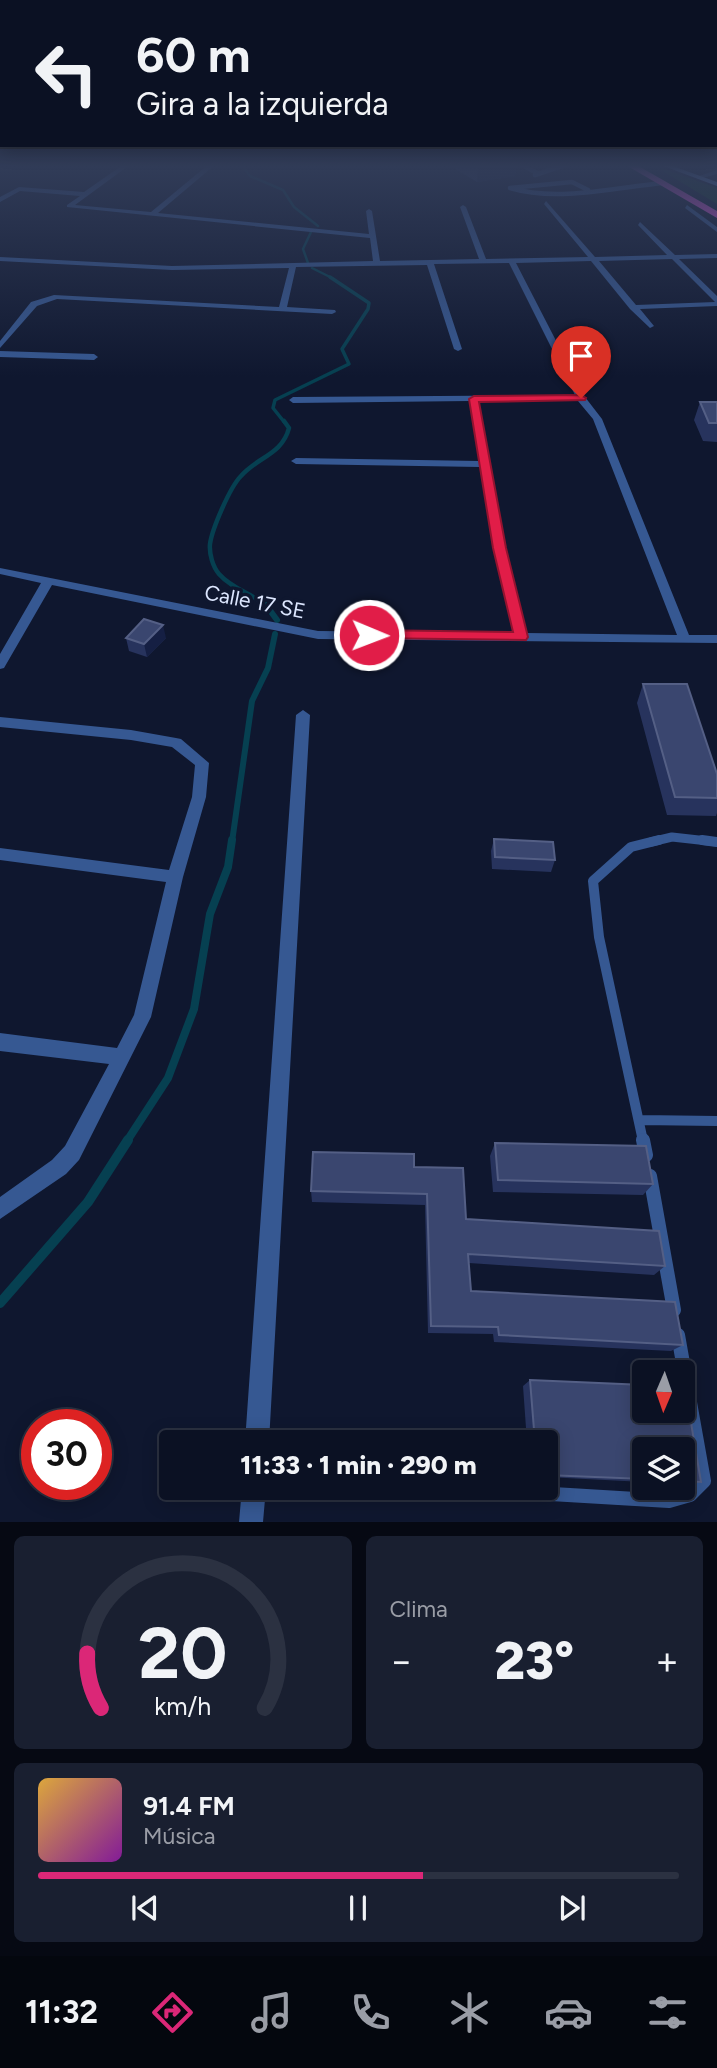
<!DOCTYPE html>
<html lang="es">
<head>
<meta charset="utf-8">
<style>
  body { margin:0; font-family:Figtree,sans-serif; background:#191f30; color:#f1f3f6; height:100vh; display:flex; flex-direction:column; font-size:26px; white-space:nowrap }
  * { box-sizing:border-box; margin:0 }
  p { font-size:23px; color:#9a9da6 }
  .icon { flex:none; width:38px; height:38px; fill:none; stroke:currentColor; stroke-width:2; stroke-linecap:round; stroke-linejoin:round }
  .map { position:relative; height:1522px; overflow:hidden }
  .panel { display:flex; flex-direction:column; gap:14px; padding:14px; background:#060913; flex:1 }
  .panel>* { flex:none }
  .hud { position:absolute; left:0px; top:0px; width:718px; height:147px; box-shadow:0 4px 18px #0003,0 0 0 2px #2b3141; background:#0b1123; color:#f1f3f6; overflow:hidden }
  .needle { width:46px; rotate:182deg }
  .tools { position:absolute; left:632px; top:1360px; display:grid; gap:14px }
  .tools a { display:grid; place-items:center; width:63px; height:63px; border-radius:7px; background:#0b1123; box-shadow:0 4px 18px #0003,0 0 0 2px #2b3141; font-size:35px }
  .speed { position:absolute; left:21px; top:1409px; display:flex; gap:14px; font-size:35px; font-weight:700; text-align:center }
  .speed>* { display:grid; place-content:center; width:91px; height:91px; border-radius:50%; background:#0b1123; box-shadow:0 4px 18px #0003,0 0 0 2px #2b3141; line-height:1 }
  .speed .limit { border:10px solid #d22; background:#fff; color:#111 }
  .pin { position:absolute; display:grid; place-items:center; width:60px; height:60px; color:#fff; margin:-72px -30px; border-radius:50% 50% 50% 0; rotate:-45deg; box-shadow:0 0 7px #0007 }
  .pin .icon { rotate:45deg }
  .me { position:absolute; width:77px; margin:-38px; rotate:91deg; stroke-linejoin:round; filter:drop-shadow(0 0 5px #0008) }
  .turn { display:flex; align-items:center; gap:24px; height:147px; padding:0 21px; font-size:32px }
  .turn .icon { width:91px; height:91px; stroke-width:2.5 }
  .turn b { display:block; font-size:49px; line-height:60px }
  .big { font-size:52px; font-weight:800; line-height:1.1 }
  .panel .tile { flex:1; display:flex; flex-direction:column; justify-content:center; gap:10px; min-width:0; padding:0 24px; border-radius:10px; background:#191f30 }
  .panel .dial { align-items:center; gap:0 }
  .dial svg { height:182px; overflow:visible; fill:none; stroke:#2b3141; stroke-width:7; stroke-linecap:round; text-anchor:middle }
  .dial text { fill:#f1f3f6; stroke:none }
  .song { display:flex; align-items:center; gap:21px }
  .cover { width:84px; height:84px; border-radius:10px; background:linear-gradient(135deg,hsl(40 70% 55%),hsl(290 70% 35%)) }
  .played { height:7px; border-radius:4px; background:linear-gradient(90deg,#db2777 60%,#2b3141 60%) }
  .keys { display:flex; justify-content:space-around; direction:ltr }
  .heat { display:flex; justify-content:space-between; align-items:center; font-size:38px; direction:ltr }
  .panel .tiles { flex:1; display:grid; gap:14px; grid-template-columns:1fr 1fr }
  .tile:last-child { grid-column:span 2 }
  .trip { position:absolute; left:159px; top:1430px; width:399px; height:70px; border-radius:7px; background:#0b1123; box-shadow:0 4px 18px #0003,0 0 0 2px #2b3141; font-weight:800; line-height:70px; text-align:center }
  .tab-bar { display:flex; height:112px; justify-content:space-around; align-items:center; background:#04070e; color:#9a9da6 }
  .tab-bar .icon { width:49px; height:49px }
  .tab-bar .current { color:#db2777 }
  .tab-bar b { font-size:32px; color:#f1f3f6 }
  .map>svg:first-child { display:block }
</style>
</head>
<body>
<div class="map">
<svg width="717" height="1522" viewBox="0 0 717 1522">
  <rect width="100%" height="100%" fill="#0f172f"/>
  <path fill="#113928" d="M651 164 717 188V204Z"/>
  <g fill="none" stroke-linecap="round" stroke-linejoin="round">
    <path stroke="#064051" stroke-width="2.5" d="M241 164 250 176 283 190 294 207 318 226
      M308 263 303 249 311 232
      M312 268 334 279"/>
    <path stroke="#064051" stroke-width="3.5" d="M285 423 273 408 275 400 349 364 342 349 368 309 369 303 330 277"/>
    <path stroke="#064051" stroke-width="4.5" d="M268 607C254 594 233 590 219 574 213 567 209 554 210 544 212 529 230 487 241 476 257 457 282 455 289 428L284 421"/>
    <path stroke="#064051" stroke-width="6" d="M266 605 277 620
      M232 842 252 701 268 668 275 634"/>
    <path stroke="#064051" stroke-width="8" d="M127 1141 168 1078 194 1009 210 914 228 867 232 840"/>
    <path stroke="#064051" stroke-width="10" d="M0 1303 88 1202 128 1140"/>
    <path stroke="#365892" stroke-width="4.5" d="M520 164 539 174
      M535 175 568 164
      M588 190 572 182 510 188C557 202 614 188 662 183"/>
    <path stroke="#365892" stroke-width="9" d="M651 842 672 837 717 842"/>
    <path stroke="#365892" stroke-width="10" d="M702 840 717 842
      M640 1120 717 1121
      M643 1141 599 937 593 881 631 847 659 840"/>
    <path stroke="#365892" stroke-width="14" d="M643 1140 646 1155
      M650 1176 674 1310
      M485 1490 669 1501 690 1495 704 1481 678 1335"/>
    <path fill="#365892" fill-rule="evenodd" d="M124 164H131L75 205 151 212 209 164H216L158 213 369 234 366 211 369 209 372 211 380 261 479 259 460 207 463 205 466 207 486 259 588 257 544 204 546 201 595 257 667 255 638 225 640 222 675 255 717 254V258L679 259 717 296V306L640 309 654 326 650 328 630 309 591 261 516 263 585 397 602 419 689 635H717V643L318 639 52 585 4 668 0 669V654L41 583 0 574V568L318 631 514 633 493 548 480 467 296 464 291 461 296 458 479 461 470 401 293 403 289 400 293 397 575 395 509 263 434 264 462 349 458 351 454 349 427 265 296 267 287 307 335 310 336 312 332 314 57 299 37 306 0 348V341L31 302 54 295 279 307 289 268 172 270 0 261V257L172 266 373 261 370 238 67 207V205L80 196 20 191 0 202V197L19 187 84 192ZM672 259 715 302 636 305 599 261ZM479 401H578L593 419 677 635 526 633 505 548Z
      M717 170V174L699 179 696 177Z
      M687 205 717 227V232L685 208Z
      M0 351 94 354 98 357 94 360 0 357Z
      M303 710 310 715 269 1442H245L296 715Z
      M0 717 131 730 176 738 181 739 209 763 206 797 183 877 151 1017 79 1160 66 1174 0 1219V1197L52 1160 65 1146 109 1064 0 1051V1033L117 1048 134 1015 166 882 0 860V848L169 870 192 797 195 765 172 747 131 740 0 727Z
      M242 1488H266L263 1522H239Z"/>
    <path fill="#74a9ff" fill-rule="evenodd" d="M658 164H667L717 182V186Z"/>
    <path fill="#ff58ed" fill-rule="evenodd" d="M624 164H635L717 211V218Z"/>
  </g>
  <path fill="#27335d" d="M447 164H517L515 176 477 182Z
    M700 402H717V442L703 441 694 420Z
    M126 638H166L147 657 129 651Z
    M643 684 717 774V813L716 816 667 815 637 703Z
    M494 839 555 860 551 872 492 869 491 851Z
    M495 1143 653 1184 643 1195 493 1192 490 1156Z
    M414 1167 466 1219 665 1266 654 1275 469 1263 471 1291 683 1345 671 1351 494 1342 493 1334 428 1333 425 1205 312 1202 311 1191Z
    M530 1380 644 1385V1410H682V1387H685L701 1482 682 1483V1449H644V1482L546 1477V1442H527L523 1386Z"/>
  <path fill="#151f43" d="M478 164H517L515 176 477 182Z
    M163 625 166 638 147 657 144 644Z"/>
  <path fill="#3a466f" stroke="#545f85" stroke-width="2" d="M700 402H717V423H709Z
    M144 619 163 625 144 644 126 638Z
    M643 684H687L717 774V798L675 797Z
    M494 839 553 842 555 860 495 857Z
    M495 1143 646 1146 653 1184 498 1180Z
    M313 1152 414 1154V1167L463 1168 466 1219 659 1231 665 1266 468 1254 471 1291 675 1302 683 1345 499 1335 498 1327 431 1326 427 1194 311 1191Z
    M530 1380 644 1385V1410H682V1387H685L701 1482 682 1481V1449H644V1479L546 1475V1442H535Z"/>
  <linearGradient id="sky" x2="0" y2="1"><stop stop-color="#080d1a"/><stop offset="0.44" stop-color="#313c58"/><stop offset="1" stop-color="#313c58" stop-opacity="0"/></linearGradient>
  <rect width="717" height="377" fill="url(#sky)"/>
  <path fill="#e11d48" stroke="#92132f" stroke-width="2" d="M581 395 586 398 585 400 479 402 506 548 528 637 526 640 364 638V632L369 630 513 632 493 548 469 399 474 396Z"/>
  <g text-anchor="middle" stroke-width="7" stroke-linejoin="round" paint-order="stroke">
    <g font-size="21" fill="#dde7ff" stroke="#0f172f">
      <text transform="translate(255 602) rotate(11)" y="7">Calle 17 SE</text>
    </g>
  </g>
</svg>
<div class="tools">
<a><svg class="needle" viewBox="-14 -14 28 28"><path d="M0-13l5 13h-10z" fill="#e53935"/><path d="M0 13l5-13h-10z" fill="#9a9da6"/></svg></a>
<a><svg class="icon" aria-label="layers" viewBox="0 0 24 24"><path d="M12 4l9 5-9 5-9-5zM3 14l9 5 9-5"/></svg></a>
</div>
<div class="speed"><div class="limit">30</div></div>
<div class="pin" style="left:581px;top:398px;background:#d93025"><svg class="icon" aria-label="arrive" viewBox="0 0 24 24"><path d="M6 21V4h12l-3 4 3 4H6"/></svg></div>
<svg class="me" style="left:369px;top:635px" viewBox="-20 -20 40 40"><circle r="17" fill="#e11d48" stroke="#fff" stroke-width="3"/><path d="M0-11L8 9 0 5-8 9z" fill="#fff"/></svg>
<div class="trip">11:33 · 1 min · 290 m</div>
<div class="hud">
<div class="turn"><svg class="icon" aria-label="left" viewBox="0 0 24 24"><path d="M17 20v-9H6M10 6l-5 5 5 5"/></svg><div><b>60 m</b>Gira a la izquierda</div></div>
</div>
</div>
<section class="panel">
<div class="tiles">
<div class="tile dial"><svg viewBox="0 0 100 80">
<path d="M14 69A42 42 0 1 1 86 69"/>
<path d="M14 69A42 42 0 0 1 8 45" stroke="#db2777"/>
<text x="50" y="56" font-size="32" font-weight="700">20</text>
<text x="50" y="72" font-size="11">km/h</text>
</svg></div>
<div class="tile"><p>Clima</p>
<div class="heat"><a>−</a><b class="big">23°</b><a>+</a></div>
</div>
<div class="tile">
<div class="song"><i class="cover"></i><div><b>91.4 FM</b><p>Música</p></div></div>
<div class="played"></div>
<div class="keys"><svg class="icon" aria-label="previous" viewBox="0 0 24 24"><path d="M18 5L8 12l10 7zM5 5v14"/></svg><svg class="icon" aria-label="pause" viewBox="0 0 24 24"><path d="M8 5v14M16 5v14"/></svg><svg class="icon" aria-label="next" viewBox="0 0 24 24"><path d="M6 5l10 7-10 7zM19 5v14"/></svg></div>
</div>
</div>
</section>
<nav class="tab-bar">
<b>11:32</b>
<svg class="icon current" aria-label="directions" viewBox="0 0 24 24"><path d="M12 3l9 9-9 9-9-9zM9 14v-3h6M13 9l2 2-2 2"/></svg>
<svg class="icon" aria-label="music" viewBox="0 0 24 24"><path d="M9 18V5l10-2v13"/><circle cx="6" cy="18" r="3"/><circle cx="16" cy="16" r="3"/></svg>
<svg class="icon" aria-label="phone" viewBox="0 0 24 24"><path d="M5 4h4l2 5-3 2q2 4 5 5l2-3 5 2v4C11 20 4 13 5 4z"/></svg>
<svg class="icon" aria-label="climate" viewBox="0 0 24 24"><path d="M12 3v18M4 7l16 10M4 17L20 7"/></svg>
<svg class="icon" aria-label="car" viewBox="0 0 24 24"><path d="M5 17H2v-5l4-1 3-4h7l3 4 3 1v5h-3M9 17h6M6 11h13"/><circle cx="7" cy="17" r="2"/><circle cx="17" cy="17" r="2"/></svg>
<svg class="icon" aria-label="filters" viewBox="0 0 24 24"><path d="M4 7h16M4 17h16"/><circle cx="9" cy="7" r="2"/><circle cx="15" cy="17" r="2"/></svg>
</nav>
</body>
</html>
